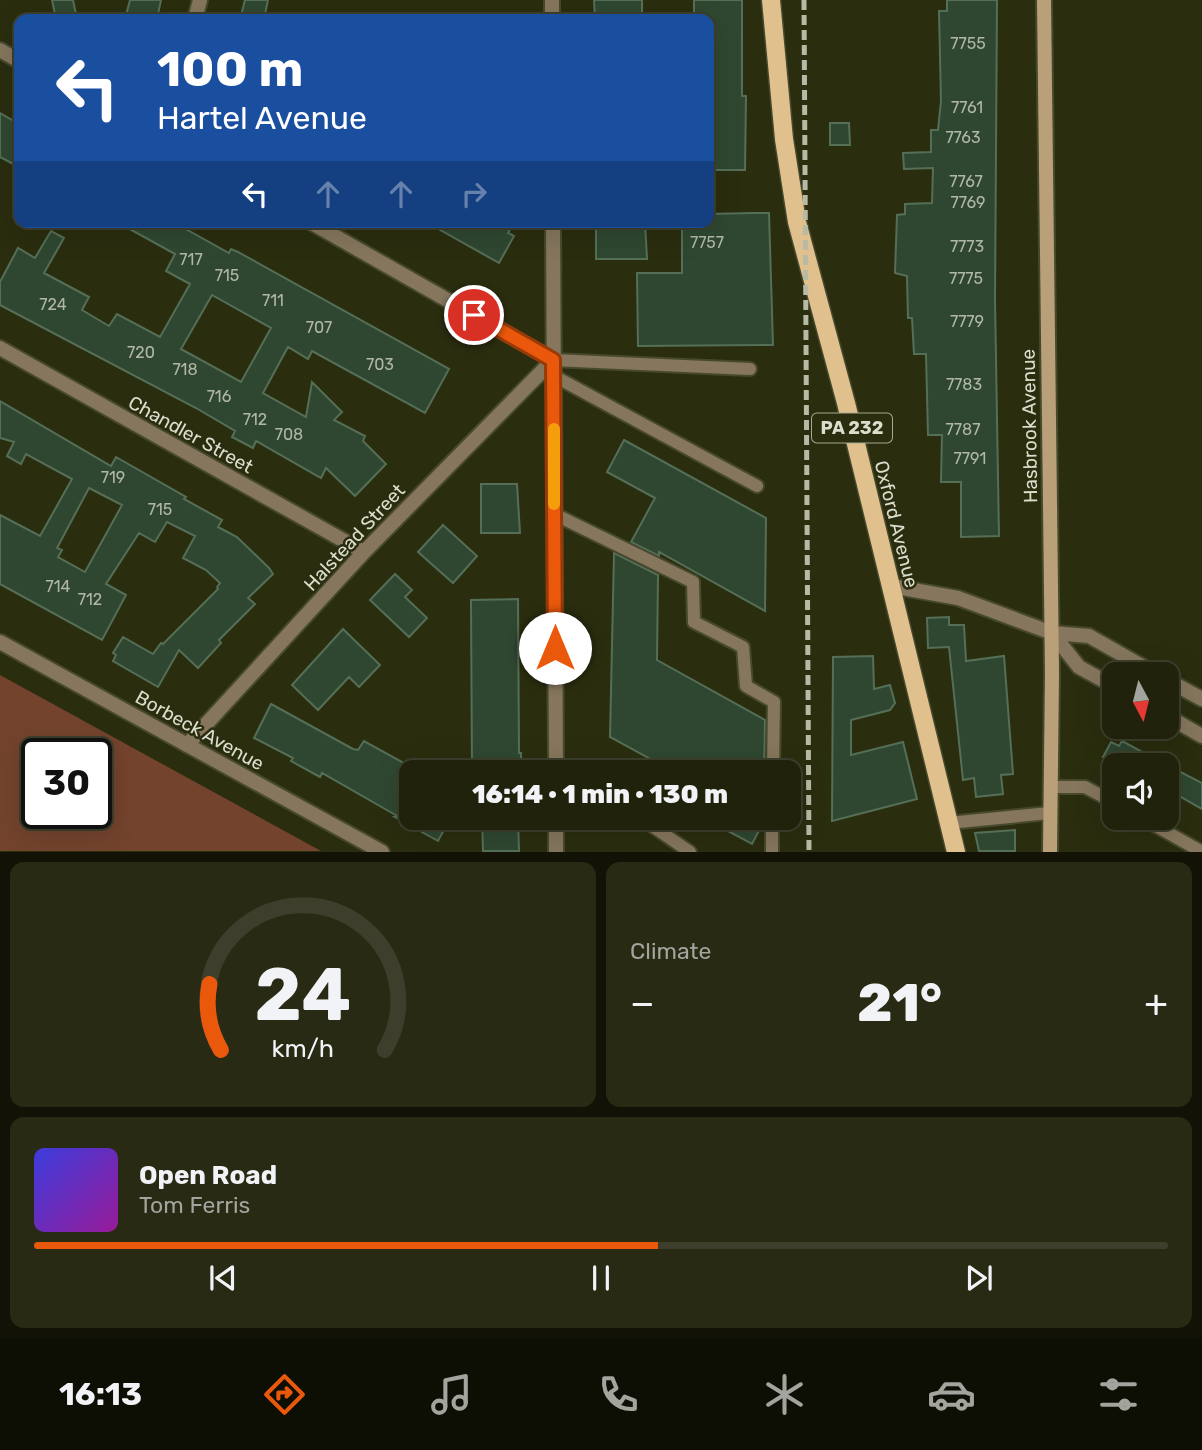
<!DOCTYPE html>
<html lang="en">
<head>
<meta charset="utf-8">
<style>
  body { margin:0; font-family:Rubik,sans-serif; background:#282a14; color:#f1f3f6; height:100vh; display:flex; flex-direction:column; font-size:26px; white-space:nowrap }
  * { box-sizing:border-box; margin:0 }
  p { font-size:23px; color:#a2a49d }
  .icon { flex:none; width:38px; height:38px; fill:none; stroke:currentColor; stroke-width:2; stroke-linecap:round; stroke-linejoin:round }
  .map { position:relative; height:852px; overflow:hidden }
  .drawer { display:flex; flex-direction:column; gap:10px; padding:10px; background:#121306; flex:1 }
  .drawer>* { flex:none }
  .top-card { position:absolute; left:14px; top:14px; width:700px; height:214px; border-radius:14px; box-shadow:0 7px 28px #0002,0 0 0 2px #3d3f2c; background:#1a4fa0; color:#fff; overflow:hidden }
  .needle { width:46px; rotate:173deg }
  .controls { position:absolute; left:1102px; top:662px; display:grid; gap:14px }
  .controls a { display:grid; place-items:center; width:77px; height:77px; border-radius:14px; background:#20220b; box-shadow:0 7px 28px #0002,0 0 0 2px #3d3f2c; font-size:35px }
  .speed { position:absolute; left:21px; top:738px; display:flex; gap:14px; font-size:35px; font-weight:700; text-align:center }
  .speed>* { display:grid; place-content:center; width:91px; height:91px; border-radius:50%; background:#20220b; box-shadow:0 7px 28px #0002,0 0 0 2px #3d3f2c; line-height:1 }
  .speed .limit { border:4px solid #111; border-radius:10px; background:#fff; color:#111 }
  .pin { position:absolute; display:grid; place-items:center; width:60px; height:60px; color:#fff; margin:-30px; border:4px solid #fff; border-radius:50%; box-shadow:0 2px 7px #0007 }
  .me { position:absolute; width:77px; margin:-38px; rotate:0deg; stroke-linejoin:round; filter:drop-shadow(0 0 5px #0008) }
  .turn { display:flex; align-items:center; gap:24px; height:147px; padding:0 28px; font-size:32px }
  .turn .icon { width:91px; height:91px; stroke-width:2.5 }
  .turn b { display:block; font-size:49px; line-height:60px }
  .lanes { display:flex; align-items:center; height:66px; padding:0 28px; background:#0003; justify-content:center; gap:35px; direction:ltr }
  .lanes .off { opacity:.35 }
  .big { font-size:52px; font-weight:800; line-height:1.1 }
  .drawer .tile { flex:1; display:flex; flex-direction:column; justify-content:center; gap:10px; min-width:0; padding:0 24px; border-radius:14px; background:#282a14 }
  .drawer .dial { align-items:center; gap:0 }
  .dial svg { height:182px; overflow:visible; fill:none; stroke:#3d3f2c; stroke-width:7; stroke-linecap:round; text-anchor:middle }
  .dial text { fill:#f1f3f6; stroke:none }
  .song { display:flex; align-items:center; gap:21px }
  .cover { width:84px; height:84px; border-radius:10px; background:linear-gradient(135deg,hsl(240 70% 55%),hsl(300 70% 35%)) }
  .played { height:7px; border-radius:4px; background:linear-gradient(90deg,#ea580c 55%,#3d3f2c 55%) }
  .keys { display:flex; justify-content:space-around; direction:ltr }
  .heat { display:flex; justify-content:space-between; align-items:center; font-size:38px; direction:ltr }
  .drawer .tiles { flex:1; display:grid; gap:10px; grid-template-columns:1fr 1fr }
  .tile:last-child { grid-column:span 2 }
  .trip { position:absolute; left:399px; top:760px; width:402px; height:70px; border-radius:14px; background:#20220b; box-shadow:0 7px 28px #0002,0 0 0 2px #3d3f2c; font-weight:800; line-height:70px; text-align:center }
  .menu { display:flex; height:112px; justify-content:space-around; align-items:center; background:#0d0e04; color:#a2a49d }
  .menu .icon { width:49px; height:49px }
  .menu .current { color:#ea580c }
  .menu b { font-size:32px; color:#f1f3f6 }
  .map>svg:first-child { display:block }
</style>
</head>
<body>
<div class="map">
<svg width="1202" height="852" viewBox="0 0 1202 852">
  <rect width="100%" height="100%" fill="#2b2d0f"/>
  <path fill="#73432d" fill-rule="evenodd" d="M0 675 321 851H0ZM96 754V814H37V754Z"/>
  <path fill="#2f4731" stroke="#556f57" stroke-width="2" fill-rule="evenodd" d="M52 0H73L77 19H56Z
    M130 0H161L157 19H125Z
    M245 0H268L264 19H240Z
    M594 0H642V19H595Z
    M694 0H742V96H746L745 170H709V19H694Z
    M947 0H997L995 299 999 536 961 537V482H941L942 435H928L926 354H914L912 318H908L907 276 895 273 897 215 905 214V204L932 203 933 168 904 169 903 153 931 152V130H938L941 101 939 11H947Z
    M0 113 19 124V167L0 157Z
    M830 123H849L850 145H830Z
    M753 213H769L773 345 638 346 637 273H682V222H709V214Z
    M117 222H173L229 253 231 249 238 252 449 369 425 413 312 351 308 359 288 347 263 393 306 417 312 382 342 412 334 420 365 436 363 441 386 464 355 496 326 468 321 478 256 441 253 448 232 437 235 431 196 408 0 305V282L18 248 35 258 51 231 64 238 44 273 89 297 82 310 109 326 117 314 160 337 190 284 166 271 175 254ZM212 295 271 328 241 382 181 349Z
    M426 222H514L508 233 514 236 499 263Z
    M596 222H645L647 259H596Z
    M0 401 111 466 116 457 186 497 184 499 222 520 218 527 237 537 269 568 273 574 248 598 255 604 219 640 221 643 198 668 179 650 158 687 113 661 116 655 113 653 123 637 153 654 161 643 163 644 218 589 217 587 220 583 206 570 183 558 195 536 167 522 155 542 139 533 106 584 126 595 102 640 0 584V515L40 536 72 479 26 454 21 464 7 456 14 442 0 438ZM89 488 122 505 85 572 58 557 62 550 57 548Z
    M624 440 766 518 765 611 659 552V556L631 542 655 498 607 472Z
    M481 484H517L520 533H481Z
    M443 525 477 556 453 583 418 552Z
    M614 553 658 575 657 660 765 720 764 772H674L610 737Z
    M395 574 412 590 405 597 427 618 409 637 370 600Z
    M518 599 519 753H521V772H482V762L477 772H472L471 600Z
    M949 617V625H964L966 661 1004 656 1013 774 1001 775 1003 794 976 797 974 778 963 780 949 647 928 648 927 618Z
    M343 629 380 665 359 687 349 677 318 710 292 685Z
    M873 656 874 689 890 685 895 703 890 710 851 720V755L903 742 917 799 832 821 833 657Z
    M271 704 353 749 358 750 364 741 411 767V796L399 817 322 773 320 777 291 761 293 758 254 738Z
    M1122 741 1166 765H1117L1103 757 1111 742 1119 746Z
    M1167 765 1202 783V809L1167 789Z
    M395 817H451L438 841Z
    M482 817H518L519 851H483Z
    M702 817H763V823L752 844Z
    M1015 830V851H979L975 833Z"/>
  <g fill="none" stroke-linecap="round" stroke-linejoin="round">
    <defs>
      <path id="service" d="M553 360 750 369
        M554 376 757 486
        M554 514 693 582 694 622 743 647 746 686 774 702 773 772
        M1050 787H1085L1115 803
        M639 817 690 852
        M1140 817 1202 852
        M949 823 1049 813
        M772 852V817"/>
      <path id="minor" d="M552 0V19
        M195 19 200 0
        M0 50 19 61
        M553 222 556 772
        M0 348 364 552
        M891 586 958 598 1052 633 1089 636 1156 674
        M1052 633 1079 667 1115 687
        M0 642 382 852
        M1167 680 1202 699
        M1167 716 1202 736
        M187 745 364 552 553 360 310 222
        M556 817V852"/>
      <path id="secondary" d="M1044 0 1052 673 1050 852"/>
      <path id="primary" d="M771 0 784 139 797 222 846 403 956 852"/>
    </defs>
    <use href="#service" stroke="#47492d" stroke-width="16"/>
    <use href="#minor" stroke="#47492d" stroke-width="18"/>
    <use href="#secondary" stroke="#47492d" stroke-width="18"/>
    <use href="#primary" stroke="#47492d" stroke-width="21"/>
    <use href="#service" stroke="#85765d" stroke-width="12"/>
    <use href="#minor" stroke="#85765d" stroke-width="14"/>
    <use href="#secondary" stroke="#b9a078" stroke-width="14"/>
    <use href="#primary" stroke="#e0c18d" stroke-width="18"/>
    <path stroke="#b7baa5" stroke-width="5" stroke-dasharray="10 5" stroke-linecap="butt" d="M804 0 809 852"/>
  </g>
  <g fill="none" stroke-linecap="round" stroke-linejoin="round">
    <defs>
      <path id="route" d="M474 315 553 360 555 648"/>
    </defs>
    <use href="#route" stroke="#983908" stroke-width="18"/>
    <use href="#route" stroke="#ea580c" stroke-width="12"/>
    <path stroke="#f59e0b" stroke-width="12" d="M554 504V429"/>
  </g>
  <g text-anchor="middle" stroke-width="5" stroke-linejoin="round" paint-order="stroke">
    <g font-size="16" fill="#b0b8a5">
      <text x="968" y="49">7755</text>
      <text x="967" y="113">7761</text>
      <text x="963" y="143">7763</text>
      <text x="966" y="187">7767</text>
      <text x="968" y="208">7769</text>
      <text x="707" y="248">7757</text>
      <text x="967" y="252">7773</text>
      <text x="191" y="265">717</text>
      <text x="227" y="281">715</text>
      <text x="966" y="284">7775</text>
      <text x="273" y="306">711</text>
      <text x="53" y="310">724</text>
      <text x="967" y="327">7779</text>
      <text x="319" y="333">707</text>
      <text x="141" y="358">720</text>
      <text x="380" y="370">703</text>
      <text x="185" y="375">718</text>
      <text x="964" y="390">7783</text>
      <text x="219" y="402">716</text>
      <text x="255" y="425">712</text>
      <text x="963" y="435">7787</text>
      <text x="289" y="440">708</text>
      <text x="970" y="464">7791</text>
      <text x="113" y="483">719</text>
      <text x="160" y="515">715</text>
      <text x="58" y="592">714</text>
      <text x="90" y="605">712</text>
    </g>
    <rect fill="#2b2d0f" stroke="#a6a993" stroke-width="2" x="812" y="413.5" width="80" height="29" rx="5"/>
    <g font-size="18" font-weight="bold" fill="#dbdecc">
      <text x="852" y="434">PA 232</text>
    </g>
    <g font-size="19" fill="#dbdecc" stroke="#2b2d0f">
      <text transform="translate(1029 426) rotate(-91)" y="7">Hasbrook Avenue</text>
      <text transform="translate(191 434) rotate(29)" y="7">Chandler Street</text>
      <text transform="translate(897 524) rotate(76)" y="7">Oxford Avenue</text>
      <text transform="translate(354 537) rotate(-47)" y="7">Halstead Street</text>
      <text transform="translate(200 730) rotate(29)" y="7">Borbeck Avenue</text>
    </g>
  </g>
</svg>
<div class="controls">
<a><svg class="needle" viewBox="-14 -14 28 28"><path d="M0-13l5 13h-10z" fill="#e53935"/><path d="M0 13l5-13h-10z" fill="#a2a49d"/></svg></a>
<a><svg class="icon" aria-label="sound" viewBox="0 0 24 24"><path d="M4 9h4l5-4v14l-5-4H4zM17 9q2 3 0 6"/></svg></a>
</div>
<div class="speed"><div class="limit">30</div></div>
<div class="pin" style="left:474px;top:315px;background:#d93025"><svg class="icon" aria-label="arrive" viewBox="0 0 24 24"><path d="M6 21V4h12l-3 4 3 4H6"/></svg></div>
<svg class="me" style="left:555px;top:648px" viewBox="-20 -20 40 40"><circle r="19" fill="#fff"/><path d="M0-13L10 11 0 6-10 11z" fill="#ea580c"/></svg>
<div class="trip">16:14 · 1 min · 130 m</div>
<div class="top-card">
<div class="turn"><svg class="icon" aria-label="left" viewBox="0 0 24 24"><path d="M17 20v-9H6M10 6l-5 5 5 5"/></svg><div><b>100 m</b>Hartel Avenue</div></div>
<div class="lanes"><svg class="icon" aria-label="left" viewBox="0 0 24 24"><path d="M17 20v-9H6M10 6l-5 5 5 5"/></svg><svg class="icon off" aria-label="ahead" viewBox="0 0 24 24"><path d="M12 20V5M6 11l6-6 6 6"/></svg><svg class="icon off" aria-label="ahead" viewBox="0 0 24 24"><path d="M12 20V5M6 11l6-6 6 6"/></svg><svg class="icon off" aria-label="right" viewBox="0 0 24 24"><path d="M7 20v-9h11M14 6l5 5-5 5"/></svg></div>
</div>
</div>
<section class="drawer">
<div class="tiles">
<div class="tile dial"><svg viewBox="0 0 100 80">
<path d="M14 69A42 42 0 1 1 86 69"/>
<path d="M14 69A42 42 0 0 1 9 40" stroke="#ea580c"/>
<text x="50" y="56" font-size="32" font-weight="700">24</text>
<text x="50" y="72" font-size="11">km/h</text>
</svg></div>
<div class="tile"><p>Climate</p>
<div class="heat"><a>−</a><b class="big">21°</b><a>+</a></div>
</div>
<div class="tile">
<div class="song"><i class="cover"></i><div><b>Open Road</b><p>Tom Ferris</p></div></div>
<div class="played"></div>
<div class="keys"><svg class="icon" aria-label="previous" viewBox="0 0 24 24"><path d="M18 5L8 12l10 7zM5 5v14"/></svg><svg class="icon" aria-label="pause" viewBox="0 0 24 24"><path d="M8 5v14M16 5v14"/></svg><svg class="icon" aria-label="next" viewBox="0 0 24 24"><path d="M6 5l10 7-10 7zM19 5v14"/></svg></div>
</div>
</div>
</section>
<nav class="menu">
<b>16:13</b>
<svg class="icon current" aria-label="directions" viewBox="0 0 24 24"><path d="M12 3l9 9-9 9-9-9zM9 14v-3h6M13 9l2 2-2 2"/></svg>
<svg class="icon" aria-label="music" viewBox="0 0 24 24"><path d="M9 18V5l10-2v13"/><circle cx="6" cy="18" r="3"/><circle cx="16" cy="16" r="3"/></svg>
<svg class="icon" aria-label="phone" viewBox="0 0 24 24"><path d="M5 4h4l2 5-3 2q2 4 5 5l2-3 5 2v4C11 20 4 13 5 4z"/></svg>
<svg class="icon" aria-label="climate" viewBox="0 0 24 24"><path d="M12 3v18M4 7l16 10M4 17L20 7"/></svg>
<svg class="icon" aria-label="car" viewBox="0 0 24 24"><path d="M5 17H2v-5l4-1 3-4h7l3 4 3 1v5h-3M9 17h6M6 11h13"/><circle cx="7" cy="17" r="2"/><circle cx="17" cy="17" r="2"/></svg>
<svg class="icon" aria-label="filters" viewBox="0 0 24 24"><path d="M4 7h16M4 17h16"/><circle cx="9" cy="7" r="2"/><circle cx="15" cy="17" r="2"/></svg>
</nav>
</body>
</html>
